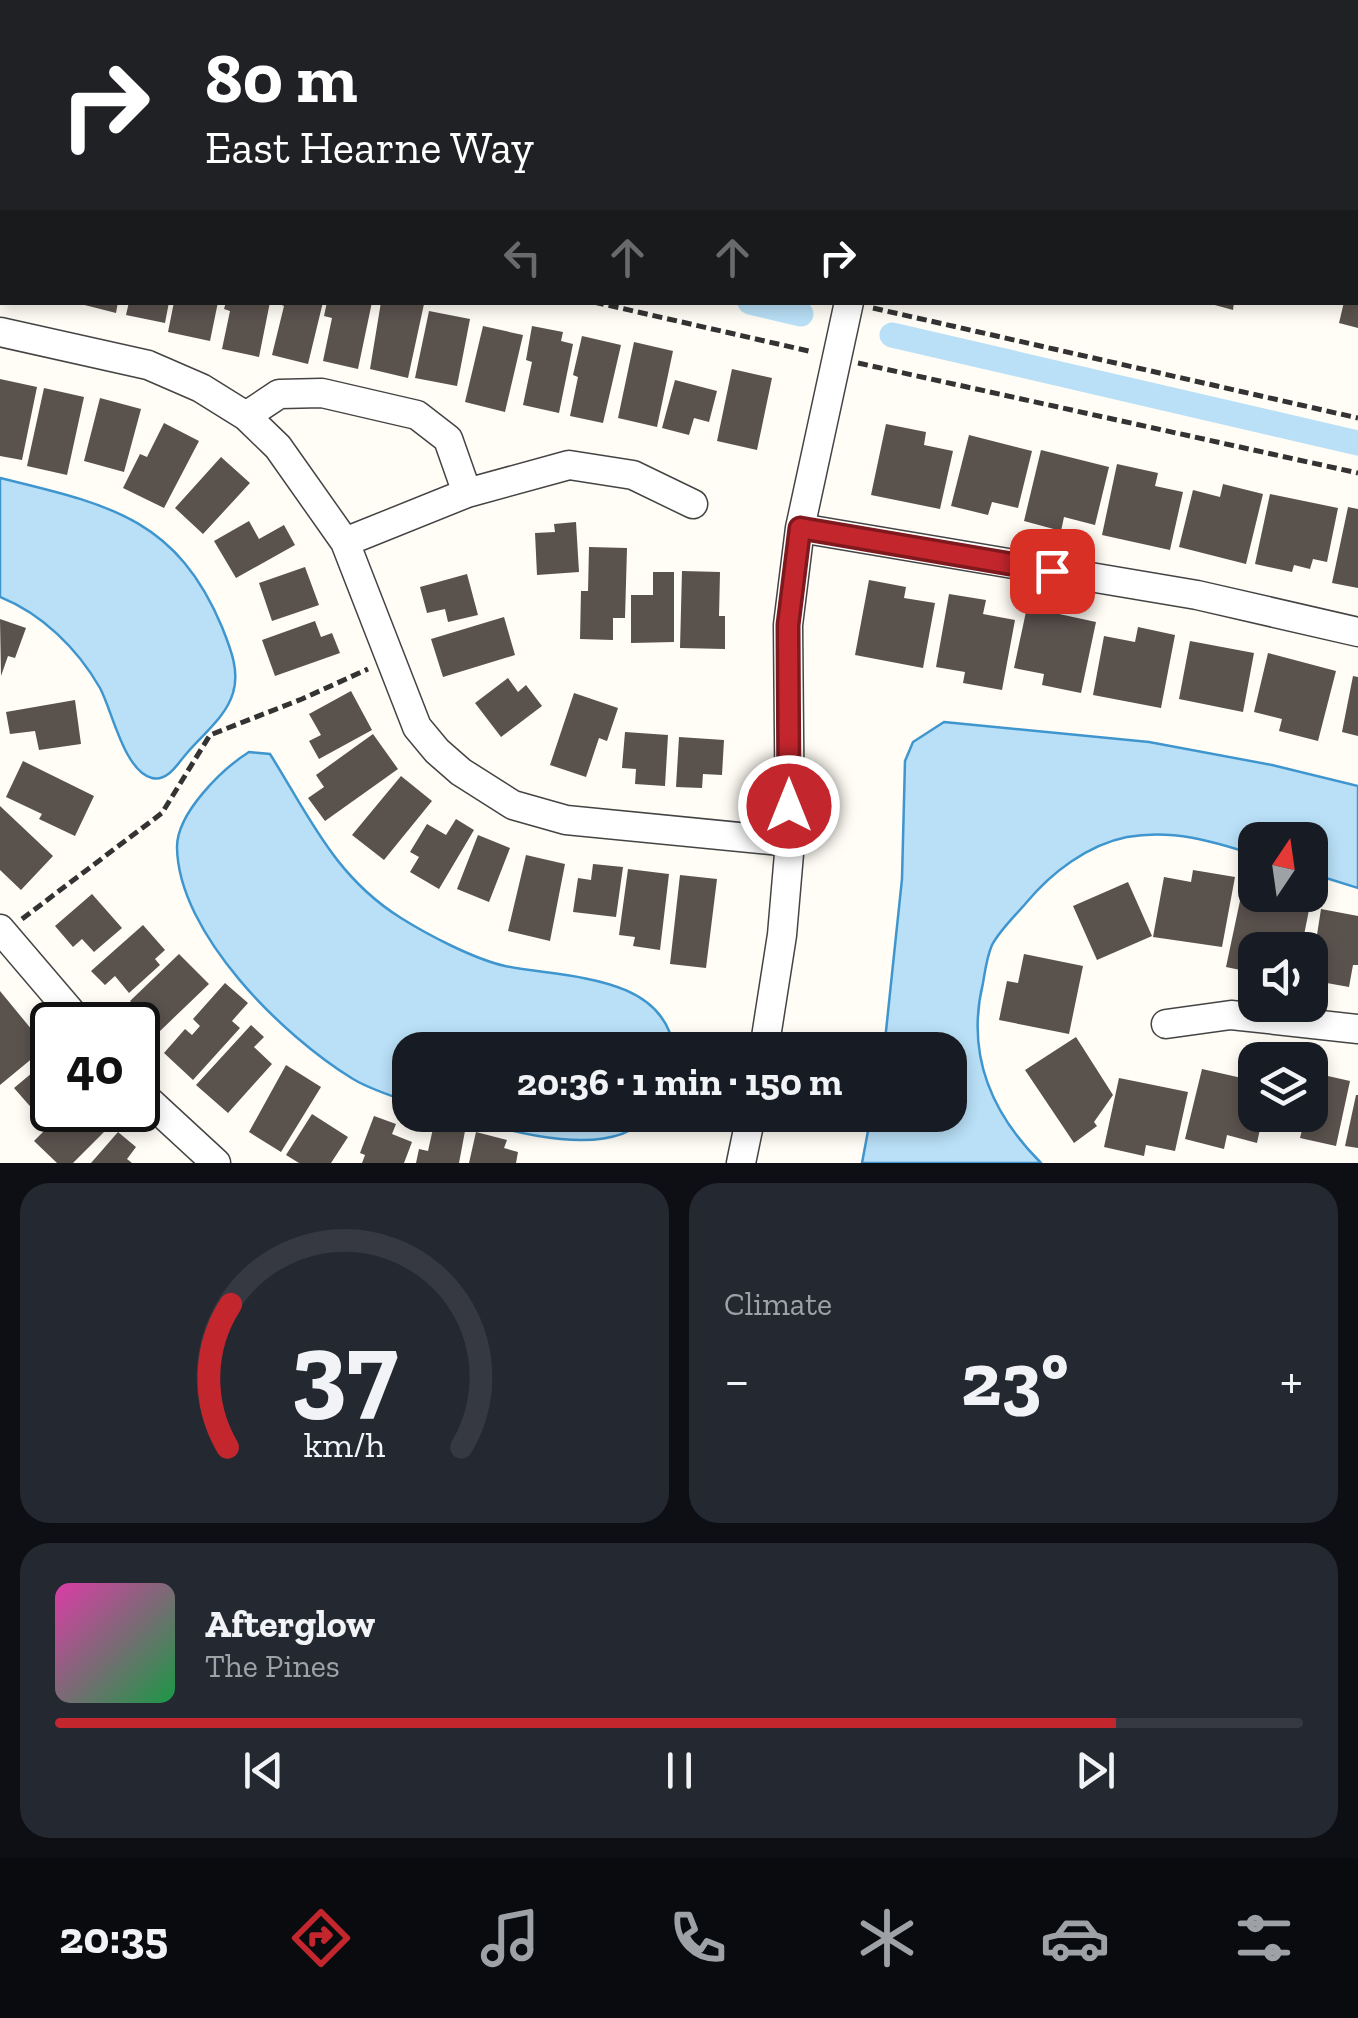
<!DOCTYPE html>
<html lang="en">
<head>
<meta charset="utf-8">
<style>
  body { margin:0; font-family:"Zilla Slab",serif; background:#242831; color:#f1f3f6; height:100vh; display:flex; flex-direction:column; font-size:38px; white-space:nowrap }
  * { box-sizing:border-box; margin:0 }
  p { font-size:32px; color:#9ea1a6 }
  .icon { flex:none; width:55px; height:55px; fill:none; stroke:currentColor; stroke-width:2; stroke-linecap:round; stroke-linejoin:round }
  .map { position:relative; height:1163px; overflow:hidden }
  .side { display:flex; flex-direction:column; gap:20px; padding:20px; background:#0d0f14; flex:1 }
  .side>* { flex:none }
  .top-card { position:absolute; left:0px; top:0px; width:1360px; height:305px; box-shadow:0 5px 15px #0003; background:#202124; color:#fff; overflow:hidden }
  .needle { width:65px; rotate:13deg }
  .fabs { position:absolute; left:1238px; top:822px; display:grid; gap:20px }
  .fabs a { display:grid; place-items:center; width:90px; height:90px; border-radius:20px; background:#171b24; box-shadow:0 5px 15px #0003; font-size:50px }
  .speed { position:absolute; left:30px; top:1002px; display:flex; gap:20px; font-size:50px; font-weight:700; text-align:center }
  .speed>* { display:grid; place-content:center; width:130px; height:130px; border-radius:50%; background:#171b24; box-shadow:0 5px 15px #0003; line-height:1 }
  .speed .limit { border:5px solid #111; border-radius:15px; background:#fff; color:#111 }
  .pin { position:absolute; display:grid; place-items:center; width:85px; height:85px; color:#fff; margin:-42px; border-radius:20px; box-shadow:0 5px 15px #0006 }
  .me { position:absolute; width:110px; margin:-55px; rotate:0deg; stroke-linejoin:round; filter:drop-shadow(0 0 8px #0008) }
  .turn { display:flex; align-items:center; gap:35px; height:210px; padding:0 40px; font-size:45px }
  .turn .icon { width:130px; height:130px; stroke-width:2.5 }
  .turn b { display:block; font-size:70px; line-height:85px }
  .lanes { display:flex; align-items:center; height:95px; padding:0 40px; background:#0003; justify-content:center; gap:50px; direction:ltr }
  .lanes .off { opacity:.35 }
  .big { font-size:75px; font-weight:800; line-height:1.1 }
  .side .widget { flex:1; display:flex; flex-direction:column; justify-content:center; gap:15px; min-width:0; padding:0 35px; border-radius:30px; background:#242831 }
  .side .dial { align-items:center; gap:0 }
  .dial svg { height:260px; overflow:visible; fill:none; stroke:#363941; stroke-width:7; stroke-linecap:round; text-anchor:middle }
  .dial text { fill:#f1f3f6; stroke:none }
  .song { display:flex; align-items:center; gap:30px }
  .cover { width:120px; height:120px; border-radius:15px; background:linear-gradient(135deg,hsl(320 70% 55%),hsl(140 70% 35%)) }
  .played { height:10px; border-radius:5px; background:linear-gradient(90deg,#c4262e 85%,#363941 85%) }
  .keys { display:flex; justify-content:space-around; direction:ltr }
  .heat { display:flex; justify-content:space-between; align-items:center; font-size:55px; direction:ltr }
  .side .tiles { flex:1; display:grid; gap:20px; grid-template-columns:1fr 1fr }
  .widget:last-child { grid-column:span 2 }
  .trip { position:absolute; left:392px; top:1032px; width:575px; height:100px; border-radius:30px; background:#171b24; box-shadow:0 5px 15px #0003; font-weight:800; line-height:100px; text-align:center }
  .menu { display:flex; height:160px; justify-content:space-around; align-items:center; background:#090b0e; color:#9ea1a6 }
  .menu .icon { width:70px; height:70px }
  .menu .on { color:#c4262e }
  .menu b { font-size:45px; color:#f1f3f6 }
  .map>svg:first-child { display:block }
</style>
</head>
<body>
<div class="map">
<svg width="1358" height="1163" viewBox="0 0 1358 1163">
  <rect width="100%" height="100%" fill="#fffdf5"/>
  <path fill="#b9e0f7" stroke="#3f96cf" stroke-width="2.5" d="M0 478C106 504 176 517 222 627 230 647 240 671 233 693 226 717 202 735 187 753 178 763 168 782 152 778 124 771 112 710 100 688 77 648 42 614 0 597Z
    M944 722 1149 742 1272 765 1358 786V888L1310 873V840H1255V855C1213 841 1172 829 1127 837 1087 845 1051 873 1026 903 1015 916 1000 930 992 945 987 956 985 971 983 983 966 1053 991 1113 1041 1163H862L871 1115H950V1050H884L902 879 905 761 913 742Z
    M249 752 270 754C309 816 335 877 401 918 428 935 474 959 505 966 562 978 664 973 674 1050H410V1102C391 1096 370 1089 353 1079 284 1037 178 934 177 847 177 813 222 769 249 752Z
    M455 1115H649C611 1163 506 1130 455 1115Z"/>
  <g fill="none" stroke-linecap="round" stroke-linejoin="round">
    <path stroke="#b9e0f7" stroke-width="25" d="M0 137 2 138
      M750 302 801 314
      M892 335 1358 443"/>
  </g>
  <path fill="#5a524d" d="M73 302H118L116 313Z
    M129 302H169L165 323 126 315Z
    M174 302H218L210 341 168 332Z
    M226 302H270L259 357 222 349 230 311 224 309Z
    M275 302H323L308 364 272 355 284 306Z
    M327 302H372L358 369 323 361 332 318 324 316Z
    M381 302 424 304 408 378 370 369Z
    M1204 302H1234L1233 310Z
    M1344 302H1358V328L1339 323Z
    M429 311 470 319 457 386 415 378Z
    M483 326 523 335 505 412 465 402Z
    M532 326 563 332 561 341 573 344 559 413 523 405 532 362 526 360Z
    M582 336 621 345 603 423 570 416 578 377 573 375Z
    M634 342 673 351 657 427 618 418Z
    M732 369 772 378 757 450 717 441Z
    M0 379 37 387 22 460 0 456Z
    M675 380 717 391 709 422 694 418 689 435 662 428Z
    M44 388 84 397 67 475 27 466Z
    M100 398 141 409 124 472 84 461Z
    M164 423 199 441 164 508 123 488 140 454 147 457Z
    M886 424 926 432 924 445 953 451 940 509 871 495Z
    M969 435 1032 451 1018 508 992 502 988 515 951 506Z
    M1041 450 1109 467 1095 525 1064 517 1061 531 1024 521Z
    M221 457 250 483 203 534 175 508Z
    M1117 464 1158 473 1155 486 1183 492 1170 550 1102 535Z
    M1223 484 1263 494 1246 564 1179 547 1193 490 1220 497Z
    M1270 494 1338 508 1327 562 1313 559 1310 569 1294 565 1292 572 1255 564Z
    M1348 507 1358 509V588L1332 583Z
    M249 521 259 539 284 525 295 545 236 578 214 541Z
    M576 522 579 572 537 575 535 533 555 532 554 524Z
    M589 547 627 548 625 618H613V640L580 639 581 591H588Z
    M305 567 319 605 272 621 259 583Z
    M682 571 720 572 719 616H725V649L680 648Z
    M653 572H674V642L631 643V595H653Z
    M467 574 478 615 448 622 445 609 427 613 420 587Z
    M869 580 906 587 904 598 935 603 923 668 855 655Z
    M949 594 986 600 983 614 1015 620 1002 690 963 683 965 672 936 667Z
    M1027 607 1096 622 1081 693 1042 685 1044 674 1014 668Z
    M504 617 515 655 443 677 431 639Z
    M0 619 26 628 15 658 8 656 1 676Z
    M315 621 321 637 332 633 340 653 275 676 262 640Z
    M1138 627 1175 635 1161 708 1093 695 1104 636 1135 642Z
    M1190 641 1254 653 1243 712 1179 699Z
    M1268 653 1336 671 1318 741 1279 731 1282 719 1254 712Z
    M1353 676 1358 677V736L1342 732Z
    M508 678 518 692 526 685 542 706 501 737 475 703Z
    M351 691 372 730 319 759 309 741 321 735 309 714Z
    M574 693 618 708 607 741 599 738 586 777 550 765Z
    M75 700 81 744 39 750 35 731 10 734 6 712Z
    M625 732 668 735 665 786 635 784 636 769 622 768Z
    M373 734 398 769 325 821 308 798 324 787 316 775Z
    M679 737 724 740 722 775 703 774 702 788 676 787Z
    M23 761 94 796 75 836 39 819 42 814 6 797Z
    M401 776 432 801 384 860 352 835Z
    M0 806 53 856 21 890 0 870Z
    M456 819 474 830 439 889 410 872 419 857 410 852 427 824 446 835Z
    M478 835 510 848 489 902 457 889Z
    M526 855 565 864 550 941 508 931Z
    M593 864 623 867 616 917 573 912 578 878 591 880Z
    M628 869 669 874 660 950 633 946 635 937 619 935Z
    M1193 870 1235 877 1222 947 1153 937 1164 877 1191 882Z
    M680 875 717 879 706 968 670 964Z
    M1128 882 1152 936 1097 960 1073 906Z
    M92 894 122 928 94 952 82 939 73 947 55 926Z
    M1241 896 1309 910 1301 950H1255V973L1226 967Z
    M1321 909 1358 916V965H1353L1349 987 1310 980Z
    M143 925 165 950 155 959 160 965 129 993 115 976 105 985 91 971Z
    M179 954 209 984 160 1031 130 1001Z
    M1024 954 1083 966 1069 1034 999 1020 1007 981 1018 983Z
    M225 983 248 1003 232 1021 240 1028 193 1080 164 1053 185 1029 192 1035 200 1026 193 1019Z
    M0 991 46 1047 0 1085Z
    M251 1025 264 1037 254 1047 272 1064 228 1113 196 1085Z
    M1076 1037 1113 1095 1094 1122 1097 1126 1074 1143 1025 1070Z
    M51 1057 52 1110H56L43 1121 14 1088Z
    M286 1065 321 1087 281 1152 249 1132Z
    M1310 1065 1321 1068 1319 1074 1350 1081 1336 1146 1300 1138 1303 1126 1270 1119 1271 1115H1310Z
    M1202 1069 1255 1081V1115H1263L1257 1143 1227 1135 1224 1149 1185 1139Z
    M1119 1078 1188 1092 1175 1151 1146 1145 1144 1156 1104 1147Z
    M1356 1095H1358V1148L1345 1146Z
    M98 1110 112 1124 73 1163H57L34 1141 61 1114 78 1130Z
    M312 1114 348 1137 331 1163H299L286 1155Z
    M374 1116 396 1124 392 1134 412 1142 404 1163H362L365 1155 360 1153Z
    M434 1124 465 1131 459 1163H416L419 1149 428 1151Z
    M118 1132 136 1147 127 1159 132 1163H91Z
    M476 1132 507 1140 504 1148 518 1152 516 1163H469Z"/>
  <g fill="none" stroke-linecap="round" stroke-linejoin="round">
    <defs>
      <path id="minor" d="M377 0 388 2
        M1296 0 1303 2
        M723 2V0
        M911 2V0
        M0 332 148 365 201 388 246 416 278 447 345 542 417 727 437 751 461 772 513 805 566 820 790 842
        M246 416 279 394 322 393 417 415 448 439 467 493
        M800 528 1197 595 1358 632
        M345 542 467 493 569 465 633 475 693 504
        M0 929 82 1025
        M1166 1024 1231 1015 1358 1029
        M764 1050 782 935 790 842 788 625 800 528 849 302
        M138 1091 216 1163
        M741 1163 751 1115"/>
    </defs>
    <use href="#minor" stroke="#444" stroke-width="31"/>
    <path stroke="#333" stroke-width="5" stroke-dasharray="10 5" stroke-linecap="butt" d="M12 0 14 2
      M0 67 2 66
      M0 117 2 118
      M0 169H2
      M594 302 813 352
      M873 308 1358 418
      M858 363 1358 473
      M22 919 162 813 210 735 302 699 368 669"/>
    <use href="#minor" stroke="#fff" stroke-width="28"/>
  </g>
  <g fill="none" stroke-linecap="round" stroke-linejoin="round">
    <defs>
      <path id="route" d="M789 806 788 625 800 528 1052 571"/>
    </defs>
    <use href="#route" stroke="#7f191e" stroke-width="25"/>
    <use href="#route" stroke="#c4262e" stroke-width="18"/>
  </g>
</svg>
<div class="fabs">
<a><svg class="needle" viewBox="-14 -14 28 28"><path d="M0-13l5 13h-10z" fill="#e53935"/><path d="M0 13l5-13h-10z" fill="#9ea1a6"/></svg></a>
<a><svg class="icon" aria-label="sound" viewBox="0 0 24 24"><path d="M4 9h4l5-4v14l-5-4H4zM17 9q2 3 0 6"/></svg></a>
<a><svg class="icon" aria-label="layers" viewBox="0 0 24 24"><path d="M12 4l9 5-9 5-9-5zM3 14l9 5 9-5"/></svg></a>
</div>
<div class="speed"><div class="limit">40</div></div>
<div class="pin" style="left:1052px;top:571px;background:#d93025"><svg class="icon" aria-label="arrive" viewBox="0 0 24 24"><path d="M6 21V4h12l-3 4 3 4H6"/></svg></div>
<svg class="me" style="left:789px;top:806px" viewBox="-20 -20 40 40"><circle r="17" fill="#c4262e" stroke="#fff" stroke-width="3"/><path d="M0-11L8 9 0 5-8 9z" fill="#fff"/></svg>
<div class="trip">20:36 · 1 min · 150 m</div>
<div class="top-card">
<div class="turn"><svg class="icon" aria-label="right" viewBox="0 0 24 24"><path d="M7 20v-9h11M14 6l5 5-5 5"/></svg><div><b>80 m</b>East Hearne Way</div></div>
<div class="lanes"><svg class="icon off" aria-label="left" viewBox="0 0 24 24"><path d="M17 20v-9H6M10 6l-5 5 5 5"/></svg><svg class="icon off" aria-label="ahead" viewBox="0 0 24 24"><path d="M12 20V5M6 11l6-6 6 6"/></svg><svg class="icon off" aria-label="ahead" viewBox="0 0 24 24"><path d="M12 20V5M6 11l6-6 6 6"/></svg><svg class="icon" aria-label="right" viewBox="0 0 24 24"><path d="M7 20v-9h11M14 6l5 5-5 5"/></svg></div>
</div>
</div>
<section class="side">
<div class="tiles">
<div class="widget dial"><svg viewBox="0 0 100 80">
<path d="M14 69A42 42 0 1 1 86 69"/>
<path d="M14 69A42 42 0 0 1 15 25" stroke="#c4262e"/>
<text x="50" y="56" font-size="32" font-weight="700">37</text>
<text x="50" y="72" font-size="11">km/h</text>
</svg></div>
<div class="widget"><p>Climate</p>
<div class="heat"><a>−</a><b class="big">23°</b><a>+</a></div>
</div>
<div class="widget">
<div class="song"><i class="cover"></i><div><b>Afterglow</b><p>The Pines</p></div></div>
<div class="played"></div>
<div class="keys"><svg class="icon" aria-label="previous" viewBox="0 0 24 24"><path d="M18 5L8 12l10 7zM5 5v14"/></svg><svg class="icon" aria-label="pause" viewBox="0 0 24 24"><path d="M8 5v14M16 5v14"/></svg><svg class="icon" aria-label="next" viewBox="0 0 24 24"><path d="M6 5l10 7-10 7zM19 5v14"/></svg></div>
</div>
</div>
</section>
<nav class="menu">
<b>20:35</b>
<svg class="icon on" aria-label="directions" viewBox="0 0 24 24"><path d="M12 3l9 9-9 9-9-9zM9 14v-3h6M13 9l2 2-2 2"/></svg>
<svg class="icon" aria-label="music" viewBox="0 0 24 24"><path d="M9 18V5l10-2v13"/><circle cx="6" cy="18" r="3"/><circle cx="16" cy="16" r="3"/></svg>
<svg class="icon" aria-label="phone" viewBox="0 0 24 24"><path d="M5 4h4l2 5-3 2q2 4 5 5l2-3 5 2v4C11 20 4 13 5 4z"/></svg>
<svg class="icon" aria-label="climate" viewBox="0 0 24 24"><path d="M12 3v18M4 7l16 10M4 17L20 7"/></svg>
<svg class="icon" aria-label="car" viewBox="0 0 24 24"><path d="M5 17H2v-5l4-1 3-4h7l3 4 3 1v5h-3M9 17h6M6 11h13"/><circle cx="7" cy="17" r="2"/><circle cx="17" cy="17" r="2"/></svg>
<svg class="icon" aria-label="filters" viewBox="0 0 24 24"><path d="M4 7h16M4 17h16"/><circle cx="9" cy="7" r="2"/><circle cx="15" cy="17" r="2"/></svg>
</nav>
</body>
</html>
